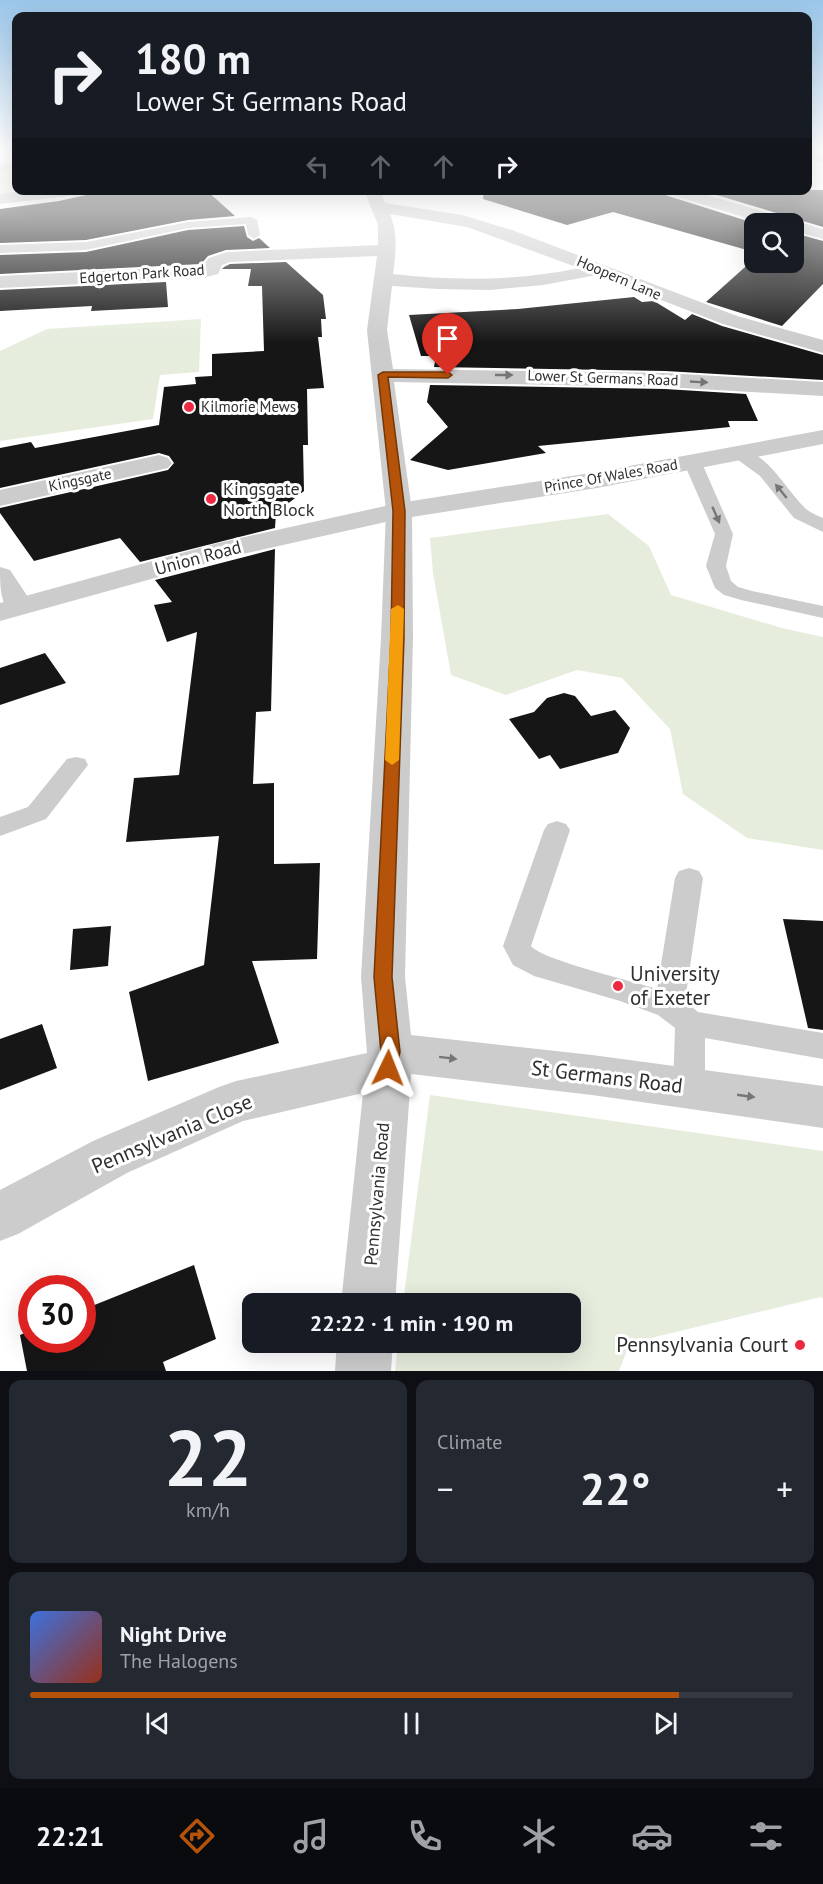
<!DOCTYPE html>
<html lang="en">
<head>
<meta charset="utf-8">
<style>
  body { margin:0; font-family:"PT Sans",sans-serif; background:#242831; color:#f1f3f6; height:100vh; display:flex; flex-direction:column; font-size:22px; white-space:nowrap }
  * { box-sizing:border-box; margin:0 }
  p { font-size:20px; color:#9ea1a6 }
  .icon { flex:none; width:33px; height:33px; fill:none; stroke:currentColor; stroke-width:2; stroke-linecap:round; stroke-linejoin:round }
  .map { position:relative; height:1371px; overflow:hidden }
  .details { display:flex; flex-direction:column; gap:9px; padding:9px; background:#0d0f14; flex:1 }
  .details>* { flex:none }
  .banner { position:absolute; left:12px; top:12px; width:800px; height:183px; border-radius:12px; box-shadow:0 6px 24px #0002; background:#171b24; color:#f1f3f6; overflow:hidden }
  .fabs { position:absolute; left:744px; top:213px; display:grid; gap:12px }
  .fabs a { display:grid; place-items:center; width:60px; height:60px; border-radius:12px; background:#171b24; box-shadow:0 6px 24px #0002; font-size:30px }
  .speed { position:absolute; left:18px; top:1275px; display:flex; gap:12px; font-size:30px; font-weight:700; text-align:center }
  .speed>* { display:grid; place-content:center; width:78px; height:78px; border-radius:50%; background:#171b24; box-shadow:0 6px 24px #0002; line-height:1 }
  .speed .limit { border:9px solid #d22; background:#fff; color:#111 }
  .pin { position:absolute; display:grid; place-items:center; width:51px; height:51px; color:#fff; margin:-62px -26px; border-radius:50% 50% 50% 0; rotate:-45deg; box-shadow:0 0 6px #0007 }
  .pin .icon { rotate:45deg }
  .me { position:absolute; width:66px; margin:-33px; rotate:2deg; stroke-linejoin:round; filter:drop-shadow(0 0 4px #0008) }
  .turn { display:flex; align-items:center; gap:21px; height:126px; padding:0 24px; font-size:27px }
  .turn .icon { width:78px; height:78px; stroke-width:2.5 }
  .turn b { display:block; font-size:42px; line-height:51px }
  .lanes { display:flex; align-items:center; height:57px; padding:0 24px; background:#0003; justify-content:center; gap:30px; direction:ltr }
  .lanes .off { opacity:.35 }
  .big { font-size:45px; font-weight:600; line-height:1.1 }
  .details .card { flex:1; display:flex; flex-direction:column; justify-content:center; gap:9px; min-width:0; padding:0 21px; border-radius:12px; background:#242831 }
  .details .dial { align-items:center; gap:0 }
  .dial b { font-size:78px; line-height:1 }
  .song { display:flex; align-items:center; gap:18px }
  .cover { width:72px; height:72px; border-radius:9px; background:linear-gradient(135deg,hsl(220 70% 55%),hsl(10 70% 35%)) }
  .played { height:6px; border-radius:3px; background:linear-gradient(90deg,#b45309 85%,#363941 85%) }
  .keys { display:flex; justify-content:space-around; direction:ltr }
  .heat { display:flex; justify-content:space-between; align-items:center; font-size:33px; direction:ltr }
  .details .tiles { flex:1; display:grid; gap:9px; grid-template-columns:1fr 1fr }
  .card:last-child { grid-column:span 2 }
  .trip { position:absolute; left:242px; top:1293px; width:339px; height:60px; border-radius:12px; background:#171b24; box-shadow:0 6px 24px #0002; font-weight:600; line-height:60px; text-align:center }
  .dock { display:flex; height:96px; justify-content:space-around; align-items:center; background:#090b0e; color:#9ea1a6 }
  .dock .icon { width:42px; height:42px }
  .dock .on { color:#b45309 }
  .dock b { font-size:27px; color:#f1f3f6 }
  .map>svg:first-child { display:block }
</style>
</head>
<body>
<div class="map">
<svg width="823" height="1371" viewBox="0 0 823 1371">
  <rect width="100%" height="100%" fill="#fff"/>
  <path fill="#e6eddd" d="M16 169V190L61 191 0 197V171Z
    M201 319 199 372 160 375 153 419 0 441V351L47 329Z
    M608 514 649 546 671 595 782 628 823 637V850L747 838 683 794 670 729 622 678 577 670 506 695 451 675 433 573 430 538Z
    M430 1095 823 1151V1299L821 1297 630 1343 619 1371H395L398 1343 570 1342V1304L403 1303Z"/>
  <path fill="#161616" d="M109 190H206L235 216 188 220 86 240 0 243V209L59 201Z
    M484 190H663L665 195 757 224H754V252L613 212 567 225 483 199Z
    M700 190H823V227Z
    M244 226 247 237 253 241 259 238 270 248 226 250 208 256 201 264 0 274V255L86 252 188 230Z
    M794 233 823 241V284L782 326 706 302 754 259V262H794Z
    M286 262 323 295 326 319H321L322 337H318L324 388 307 389 308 445H303L304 491 276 513 275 528 140 562 120 538 34 561 0 513V508L168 470 174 463 169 456 159 453 0 488V448L31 442 35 448 159 425 164 387 196 384 195 377 212 376V354L264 351 262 286H248L251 269H222L224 267 230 264Z
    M166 282 168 307 91 311 92 306 0 311V290Z
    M634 297 642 302 654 301 685 320 692 314 722 326 823 355V380L665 371 434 367 436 356H421L409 315 518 309Z
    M430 385 665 389 746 394 758 421H728L730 427 538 446 546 453 448 470 410 460 448 427 427 402Z
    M275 549 271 711 256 712 253 784 274 783V864L320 863 317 959 252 961 279 1043 148 1081 129 992 204 965 219 836 126 842 134 778 179 775 197 632 167 642 154 605 172 602 155 580Z
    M45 653 66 683 0 705V668Z
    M564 693 575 696 591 716 615 710 630 728 618 753 560 769 550 755 539 759 509 719 534 712 547 698Z
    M783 919 823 921V1030L808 1028Z
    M111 926 108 966 70 970 73 929Z
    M42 1024 57 1068 0 1090V1039Z
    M194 1265 216 1339 163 1362 166 1371H27L20 1335 32 1330V1340H82V1310Z"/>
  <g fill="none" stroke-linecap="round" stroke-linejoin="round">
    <path fill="#ccc" fill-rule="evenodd" d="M807 153 823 157V163L807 159Z
      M251 217 257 220 260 235 254 239 248 235 246 224 188 228 86 250 0 253V245L86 242 188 222Z
      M740 448C770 455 785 489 806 509 811 513 818 516 823 518V532L794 518 760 476 734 457 732 453 734 449Z
      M692 456 698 457 701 461 733 534 726 566 731 581 738 587 752 591 823 606V618L741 600 724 595 715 588 706 566 715 534 683 461 686 457Z
      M76 757 85 759 88 765 46 819 0 836V817L28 807 67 759Z
      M557 821 566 824 570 830 531 946C542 960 633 981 657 989L675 878 679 871 689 868 699 871 703 878 685 1001 698 1012 823 1033V1059L705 1038V1087L700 1097 689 1101 678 1097 673 1087 675 1028 658 1015 620 1001 534 976 513 965 503 946 544 830 548 824Z"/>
    <path fill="#ccc" fill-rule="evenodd" d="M730 314 823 340V353L723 324 720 320 723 316Z"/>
    <path fill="#ccc" fill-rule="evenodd" d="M16 162V170L0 171V163Z
      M32 190H85L78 195 0 204V194Z
      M364 190H380L385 203 462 215 512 230 737 316 740 320 737 324H723L597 275 543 285 490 290 438 289 392 286 387 330 393 369 665 373 823 382V396L665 387 394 382 412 511 413 638 405 977 411 1035 592 1055 823 1086V1128L592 1095 411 1074 395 1304H341L363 1093 243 1121 127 1173 18 1234 0 1241V1190L93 1141 219 1087 236 1081 367 1053 361 977 381 638 386 511 367 330 377 256 230 262 222 265 218 274 202 278 0 288V276L202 266 209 258 227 252 378 245V225ZM390 214 467 227 579 268C518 281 455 281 393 274 396 254 398 233 390 214Z
      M665 190H690L823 229V239L794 231V224H766L666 193Z
      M159 455 168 458 172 463 168 468 0 506V490Z
      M0 567 10 570 34 606 30 612 19 615 8 612C0 597 0 586 0 567Z
      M337 1342H393L391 1371H335Z"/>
    <path fill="#ccc" fill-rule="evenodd" d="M823 430V444L597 488 399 519 234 556 0 621V603L218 543 399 503 597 472Z"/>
  </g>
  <defs><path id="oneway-solid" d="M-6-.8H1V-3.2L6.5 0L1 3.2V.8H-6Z" transform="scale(1.5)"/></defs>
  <g fill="#767676">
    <use href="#oneway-solid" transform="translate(504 375)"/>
    <use href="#oneway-solid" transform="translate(699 382) rotate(3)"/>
    <use href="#oneway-solid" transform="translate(781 491) rotate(-129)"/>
    <use href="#oneway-solid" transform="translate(716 515) rotate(66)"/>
    <use href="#oneway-solid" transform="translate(448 1058) rotate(7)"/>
    <use href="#oneway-solid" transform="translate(746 1096) rotate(8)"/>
  </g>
  <linearGradient id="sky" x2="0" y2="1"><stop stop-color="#9bc6ea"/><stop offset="0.44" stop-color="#fff"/><stop offset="1" stop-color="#fff" stop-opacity="0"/></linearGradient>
  <rect width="823" height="343" fill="url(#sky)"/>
  <path fill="#b45309" stroke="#753606" stroke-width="1.5" d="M383 372H448L452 375 448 378 388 377 405 511 404 638 392 977 400 1052 395 1074 388 1076 381 1074 378 1068 381 1052 374 977 391 638 393 511 378 375Z"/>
  <path fill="#f59e0b" d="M398 605 404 609 399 760 392 765 385 760 391 609Z"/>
  <g fill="#ed2a42" stroke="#fff" stroke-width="2">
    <circle cx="189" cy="407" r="6"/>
    <circle cx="211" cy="499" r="6"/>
    <circle cx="618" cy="986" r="6"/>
    <circle cx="800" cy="1345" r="6"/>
  </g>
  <g text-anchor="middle" stroke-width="6" stroke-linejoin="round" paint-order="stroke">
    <g font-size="15" fill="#2f2f2f" stroke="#fff">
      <text transform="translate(142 274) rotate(-4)" y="5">Edgerton Park Road</text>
      <text transform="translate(619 278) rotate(23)" y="5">Hoopern Lane</text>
      <text transform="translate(603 378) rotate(2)" y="5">Lower St Germans Road</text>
      <text transform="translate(611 476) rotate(-10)" y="5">Prince Of Wales Road</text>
      <text transform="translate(80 480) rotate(-12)" y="5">Kingsgate</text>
    </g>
    <g font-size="15" fill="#2f2f2f" stroke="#fff" text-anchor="start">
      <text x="201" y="412">Kilmorie Mews</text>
    </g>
    <g font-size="18" fill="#2f2f2f" stroke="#fff" text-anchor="start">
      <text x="223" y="495">Kingsgate<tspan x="223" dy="21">North Block</tspan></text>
    </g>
    <g font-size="18" fill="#2f2f2f" stroke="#fff">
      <text transform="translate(198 558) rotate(-15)" y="6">Union Road</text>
      <text transform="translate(377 1194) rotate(-85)" y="6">Pennsylvania Road</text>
    </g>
    <g font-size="21" fill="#2f2f2f" stroke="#fff" text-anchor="start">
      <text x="630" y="981">University<tspan x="630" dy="24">of Exeter</tspan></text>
      <text x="788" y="1352" text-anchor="end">Pennsylvania Court</text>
    </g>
    <g font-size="21" fill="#2f2f2f" stroke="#fff">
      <text transform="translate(607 1077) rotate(7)" y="7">St Germans Road</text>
      <text transform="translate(172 1134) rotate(-23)" y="7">Pennsylvania Close</text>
    </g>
  </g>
</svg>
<div class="fabs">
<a><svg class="icon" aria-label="search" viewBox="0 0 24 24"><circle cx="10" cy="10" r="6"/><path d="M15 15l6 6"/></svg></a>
</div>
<div class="speed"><div class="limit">30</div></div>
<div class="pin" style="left:448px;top:375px;background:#d93025"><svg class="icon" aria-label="arrive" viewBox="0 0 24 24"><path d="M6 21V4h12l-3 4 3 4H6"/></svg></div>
<svg class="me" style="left:388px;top:1068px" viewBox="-20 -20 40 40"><path d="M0-17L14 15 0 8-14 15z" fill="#b45309" stroke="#fff" stroke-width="4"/></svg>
<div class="trip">22:22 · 1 min · 190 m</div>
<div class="banner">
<div class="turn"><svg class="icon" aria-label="right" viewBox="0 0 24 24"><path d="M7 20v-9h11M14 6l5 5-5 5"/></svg><div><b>180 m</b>Lower St Germans Road</div></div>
<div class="lanes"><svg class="icon off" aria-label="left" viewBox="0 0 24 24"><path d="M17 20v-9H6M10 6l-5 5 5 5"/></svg><svg class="icon off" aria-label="ahead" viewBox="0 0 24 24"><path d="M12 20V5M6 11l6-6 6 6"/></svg><svg class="icon off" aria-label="ahead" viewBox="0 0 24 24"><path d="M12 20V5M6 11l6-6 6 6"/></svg><svg class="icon" aria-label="right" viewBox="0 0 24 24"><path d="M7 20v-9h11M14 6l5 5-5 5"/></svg></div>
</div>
</div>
<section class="details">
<div class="tiles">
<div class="card dial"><b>22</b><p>km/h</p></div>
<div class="card"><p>Climate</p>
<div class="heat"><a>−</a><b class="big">22°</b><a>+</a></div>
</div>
<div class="card">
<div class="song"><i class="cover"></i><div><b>Night Drive</b><p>The Halogens</p></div></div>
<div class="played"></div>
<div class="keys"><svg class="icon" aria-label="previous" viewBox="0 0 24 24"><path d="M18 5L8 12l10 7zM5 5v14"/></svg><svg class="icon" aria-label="pause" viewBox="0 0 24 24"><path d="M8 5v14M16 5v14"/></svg><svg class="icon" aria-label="next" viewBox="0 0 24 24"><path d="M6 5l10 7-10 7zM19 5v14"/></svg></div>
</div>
</div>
</section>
<nav class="dock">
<b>22:21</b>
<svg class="icon on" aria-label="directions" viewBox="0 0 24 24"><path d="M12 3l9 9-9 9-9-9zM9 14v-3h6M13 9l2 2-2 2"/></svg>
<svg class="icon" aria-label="music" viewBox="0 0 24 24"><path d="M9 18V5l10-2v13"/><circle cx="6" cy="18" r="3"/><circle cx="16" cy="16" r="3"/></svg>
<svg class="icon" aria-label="phone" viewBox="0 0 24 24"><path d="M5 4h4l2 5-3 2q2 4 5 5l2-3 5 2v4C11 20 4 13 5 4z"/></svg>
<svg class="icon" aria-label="climate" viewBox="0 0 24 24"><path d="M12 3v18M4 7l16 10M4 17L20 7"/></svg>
<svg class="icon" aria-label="car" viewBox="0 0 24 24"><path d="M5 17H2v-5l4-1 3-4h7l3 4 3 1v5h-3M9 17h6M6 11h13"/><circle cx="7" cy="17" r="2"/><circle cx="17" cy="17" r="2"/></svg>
<svg class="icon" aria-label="filters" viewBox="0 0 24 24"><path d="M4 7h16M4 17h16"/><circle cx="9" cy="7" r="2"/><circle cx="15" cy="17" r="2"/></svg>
</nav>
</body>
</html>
